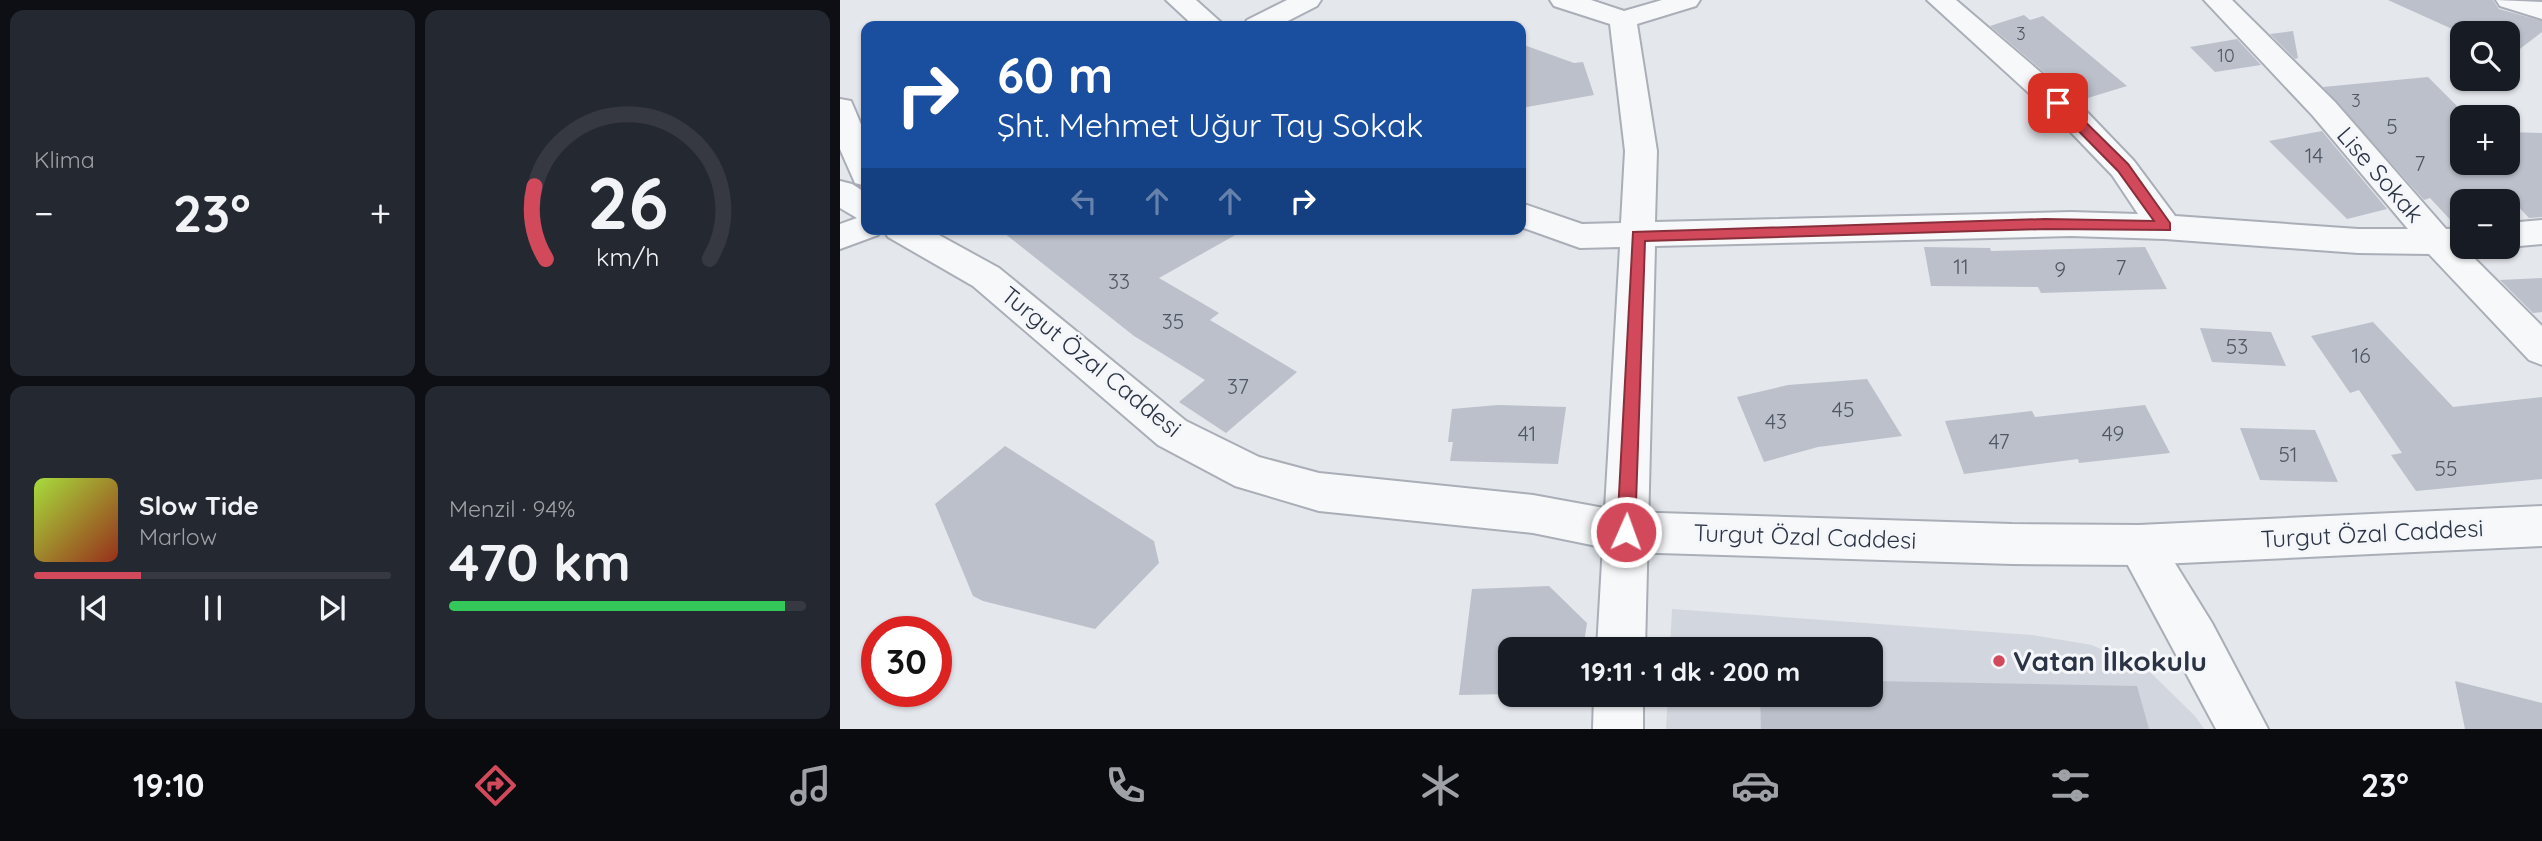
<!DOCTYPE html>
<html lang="tr">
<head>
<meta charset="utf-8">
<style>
  body { margin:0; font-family:Quicksand,sans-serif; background:#242831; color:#f1f3f6; height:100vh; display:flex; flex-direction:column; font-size:26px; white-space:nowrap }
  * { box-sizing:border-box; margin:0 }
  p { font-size:23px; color:#9ea1a6 }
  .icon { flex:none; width:38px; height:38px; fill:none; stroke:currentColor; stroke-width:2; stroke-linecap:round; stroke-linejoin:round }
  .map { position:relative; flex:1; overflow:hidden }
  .panel { display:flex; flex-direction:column; gap:10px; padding:10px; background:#0d0f14; width:840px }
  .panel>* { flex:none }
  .banner { position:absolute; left:21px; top:21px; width:665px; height:214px; border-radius:14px; box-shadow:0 2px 5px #0004; background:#1a4fa0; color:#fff; overflow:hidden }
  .buttons { position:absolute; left:1610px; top:21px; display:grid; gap:14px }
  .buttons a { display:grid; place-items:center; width:70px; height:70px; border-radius:14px; background:#171b24; box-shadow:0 2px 5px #0004; font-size:35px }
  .speed { position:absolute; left:21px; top:616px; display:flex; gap:14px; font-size:35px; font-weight:700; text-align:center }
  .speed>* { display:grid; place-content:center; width:91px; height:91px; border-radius:50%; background:#171b24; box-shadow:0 2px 5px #0004; line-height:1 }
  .speed .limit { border:10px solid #d22; background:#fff; color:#111 }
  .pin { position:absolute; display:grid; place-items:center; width:60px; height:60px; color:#fff; margin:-30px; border-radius:14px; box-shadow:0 4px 10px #0006 }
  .me { position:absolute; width:77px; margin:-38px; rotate:2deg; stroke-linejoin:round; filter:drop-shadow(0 0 5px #0008) }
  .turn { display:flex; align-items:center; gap:24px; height:147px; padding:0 21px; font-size:32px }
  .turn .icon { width:91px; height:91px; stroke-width:2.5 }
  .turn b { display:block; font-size:49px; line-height:60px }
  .lanes { display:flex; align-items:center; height:66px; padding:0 21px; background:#0003; justify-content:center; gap:35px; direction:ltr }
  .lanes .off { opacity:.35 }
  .big { font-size:52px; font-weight:700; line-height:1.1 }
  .panel .widget { flex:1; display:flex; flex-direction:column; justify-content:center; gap:10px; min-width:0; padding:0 24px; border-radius:14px; background:#242831 }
  .panel .dial { align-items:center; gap:0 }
  .dial svg { height:182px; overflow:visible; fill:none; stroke:#363941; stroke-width:7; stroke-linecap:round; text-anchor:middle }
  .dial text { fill:#f1f3f6; stroke:none }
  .song { display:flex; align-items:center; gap:21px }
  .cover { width:84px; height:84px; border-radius:10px; background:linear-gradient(135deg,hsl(80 70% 55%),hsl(10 70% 35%)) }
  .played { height:7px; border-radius:4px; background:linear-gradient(90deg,#d1495b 30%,#363941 30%) }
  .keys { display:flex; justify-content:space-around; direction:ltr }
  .heat { display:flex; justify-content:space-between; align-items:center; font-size:38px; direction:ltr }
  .charge { height:10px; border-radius:5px; background:linear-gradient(90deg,#34c759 94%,#363941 0) }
  .panel .tiles { flex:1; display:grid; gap:10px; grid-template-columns:repeat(2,1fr) }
  .trip { position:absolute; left:658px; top:637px; width:385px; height:70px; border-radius:14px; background:#171b24; box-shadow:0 2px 5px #0004; font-weight:700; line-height:70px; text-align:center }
  .menu { display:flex; height:112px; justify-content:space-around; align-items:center; background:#090b0e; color:#9ea1a6 }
  .menu .icon { width:49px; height:49px }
  .menu .active { color:#d1495b }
  .menu b { font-size:32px; color:#f1f3f6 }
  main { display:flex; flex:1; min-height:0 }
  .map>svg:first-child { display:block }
</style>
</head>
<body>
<main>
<section class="panel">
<div class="tiles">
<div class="widget"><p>Klima</p>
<div class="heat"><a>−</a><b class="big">23°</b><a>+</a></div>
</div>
<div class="widget dial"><svg viewBox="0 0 100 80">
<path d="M14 69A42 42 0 1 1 86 69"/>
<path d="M14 69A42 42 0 0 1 9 37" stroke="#d1495b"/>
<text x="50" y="56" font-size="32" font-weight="700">26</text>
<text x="50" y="72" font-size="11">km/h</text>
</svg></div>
<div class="widget">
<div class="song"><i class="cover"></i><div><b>Slow Tide</b><p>Marlow</p></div></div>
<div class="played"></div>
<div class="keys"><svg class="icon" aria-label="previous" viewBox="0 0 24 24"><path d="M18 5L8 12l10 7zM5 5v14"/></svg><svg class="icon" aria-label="pause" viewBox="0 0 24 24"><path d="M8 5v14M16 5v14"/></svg><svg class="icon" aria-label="next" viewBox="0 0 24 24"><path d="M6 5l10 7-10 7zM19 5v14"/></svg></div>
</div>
<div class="widget"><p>Menzil · 94%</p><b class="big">470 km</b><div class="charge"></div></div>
</div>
</section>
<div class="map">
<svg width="1702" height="729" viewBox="0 0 1702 729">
  <rect width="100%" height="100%" fill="#e4e7ec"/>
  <path fill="#d2d6de" d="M832 609 1192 635 1252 645 1311 673 1355 716 1364 729H826L828 695H1031V649H830Z"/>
  <path fill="#bbc0ca" d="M1548 0H1653L1659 9 1702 21V32L1668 58V33H1621Z
    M1184 15 1190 20 1203 16 1287 86 1238 101 1150 26Z
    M1453 31 1458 58 1455 59 1430 34Z
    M1397 39 1421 65 1375 72 1350 47Z
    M681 44 734 63 743 62 754 95 681 108Z
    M1588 77 1628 117H1622V163H1668V132L1702 133V217L1689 218 1673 201H1622V226H1616L1590 198 1584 200 1483 87Z
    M1482 131 1547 209 1507 219 1429 141Z
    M159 229H406L319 278 379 313 370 320 457 372 386 433 339 402 365 380 294 336Z
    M1084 247 1150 248 1151 251 1305 247 1327 289 1201 293 1198 287 1091 286Z
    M1702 278V312L1693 313 1660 280Z
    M1533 322 1613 407 1702 397V479L1576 491 1551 455 1562 453 1519 390 1510 393 1471 336Z
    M1360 328 1431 332 1446 366 1372 362Z
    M1027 379 1062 436 978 447 924 462 897 397 948 385Z
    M658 405 726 407 718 464 610 461 613 442H608L612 409Z
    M1305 405 1330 453 1239 463 1238 459 1124 474 1105 421 1192 411 1195 417Z
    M1400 428 1475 430 1498 482 1420 480Z
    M165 446 314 541 319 563 255 629 143 601 133 596 95 504Z
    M709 586 747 623 743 649H670V694L619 695 632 589Z
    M1031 681 1297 686 1309 729H921L920 695H1031Z
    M1615 681 1702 703V729H1625Z"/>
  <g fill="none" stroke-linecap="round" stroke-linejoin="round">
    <defs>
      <path id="minor" d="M326 0H356L385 26H354Z
        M710 0H751L784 11 822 0H860L856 6 797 24 817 151 815 222 1231 212 1298 214 1272 175 1224 125 1087 0H1116L1246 111 1294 161 1335 216 1518 229H1568L1473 116 1364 0H1392L1495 102 1606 229 1622 228V247H1635L1627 251 1702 326V365L1689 360 1589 254 1518 253 1325 239 1231 236 815 246 805 649H757L780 247 740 248 681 227V203L742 224 781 223 785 151 770 24 714 6Z
        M1702 220V244L1668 247H1667L1668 223Z
        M1299 525 1315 531 1372 623 1428 729H1376L1277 545 1283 531Z
        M754 695H803V729H753Z"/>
      <path id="tertiary" d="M447 0H481L477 6 438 26H403L407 20Z
        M1656 0 1702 2V19L1660 6Z
        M0 99 11 101 26 136V186L15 183 0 149Z
        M0 181 12 184 26 193V229H42L38 235 0 249V224L17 218 0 208Z
        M43 229H88L159 268 346 421 419 457 479 473 693 495 786 512 1172 524 1299 525 1702 506V546L1299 565 1172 564 786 552 693 533 479 511 395 486 318 445 133 286 48 237Z"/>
    </defs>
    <use href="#minor" stroke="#a9aeb7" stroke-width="4"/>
    <use href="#tertiary" stroke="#a9aeb7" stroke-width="4"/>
    <use href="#minor" fill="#f7f8fa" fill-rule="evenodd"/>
    <use href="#tertiary" fill="#f7f8fa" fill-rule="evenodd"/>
  </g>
  <path fill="#d1495b" stroke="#882f3b" stroke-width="2" d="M1218 99 1223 100 1288 164 1330 223V230L1205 229 805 241 795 532 793 538 786 540 780 538 777 532 793 232 1205 219 1314 221 1278 171 1214 106 1212 103Z"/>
  <circle fill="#d1495b" stroke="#f4f6f9" stroke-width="2.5" cx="1159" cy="661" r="7"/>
  <g text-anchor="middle" stroke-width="6" stroke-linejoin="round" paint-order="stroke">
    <g font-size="18" fill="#4f5766">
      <text x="1181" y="40">3</text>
      <text x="1386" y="62">10</text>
      <text x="1516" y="107">3</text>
    </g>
    <g font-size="21" fill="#4f5766">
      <text x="1552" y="134">5</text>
      <text x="1474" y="163">14</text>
      <text x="1580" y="171">7</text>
      <text x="1121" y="274">11</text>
      <text x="1281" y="275">7</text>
      <text x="1220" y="277">9</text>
      <text x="279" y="289">33</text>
      <text x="333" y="329">35</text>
      <text x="1397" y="354">53</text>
      <text x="1521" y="363">16</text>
      <text x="398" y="394">37</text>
      <text x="1003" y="417">45</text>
      <text x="936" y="429">43</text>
      <text x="687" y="441">41</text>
      <text x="1273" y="441">49</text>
      <text x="1159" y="449">47</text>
      <text x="1448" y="462">51</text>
      <text x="1606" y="476">55</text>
    </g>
    <g font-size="24" fill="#2b3445" stroke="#f4f6f9">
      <text transform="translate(1540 175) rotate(49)" y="8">Lise Sokak</text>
      <text transform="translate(251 362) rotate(39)" y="8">Turgut Özal Caddesi</text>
      <text transform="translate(1532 534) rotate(-3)" y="8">Turgut Özal Caddesi</text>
      <text transform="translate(965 537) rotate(2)" y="8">Turgut Özal Caddesi</text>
    </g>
    <g font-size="28" font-weight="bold" fill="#2b3445" stroke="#f4f6f9" text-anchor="start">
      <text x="1173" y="671">Vatan İlkokulu</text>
    </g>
  </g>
</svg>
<div class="buttons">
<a><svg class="icon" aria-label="search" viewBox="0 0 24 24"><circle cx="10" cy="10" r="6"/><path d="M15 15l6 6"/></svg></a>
<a>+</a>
<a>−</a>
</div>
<div class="speed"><div class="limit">30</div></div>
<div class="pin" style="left:1218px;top:103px;background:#d93025"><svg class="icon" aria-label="arrive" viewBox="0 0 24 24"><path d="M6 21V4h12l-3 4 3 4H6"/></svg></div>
<svg class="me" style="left:786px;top:532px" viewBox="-20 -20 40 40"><circle r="17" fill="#d1495b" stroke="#fff" stroke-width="3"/><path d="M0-11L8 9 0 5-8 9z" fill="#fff"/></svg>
<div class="trip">19:11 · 1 dk · 200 m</div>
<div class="banner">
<div class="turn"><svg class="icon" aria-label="right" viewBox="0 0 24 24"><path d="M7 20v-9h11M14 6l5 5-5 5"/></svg><div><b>60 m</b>Şht. Mehmet Uğur Tay Sokak</div></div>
<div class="lanes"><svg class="icon off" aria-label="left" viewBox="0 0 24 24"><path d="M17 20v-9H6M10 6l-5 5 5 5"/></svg><svg class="icon off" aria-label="ahead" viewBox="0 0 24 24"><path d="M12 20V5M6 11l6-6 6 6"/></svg><svg class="icon off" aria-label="ahead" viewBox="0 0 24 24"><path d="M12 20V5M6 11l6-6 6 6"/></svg><svg class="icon" aria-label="right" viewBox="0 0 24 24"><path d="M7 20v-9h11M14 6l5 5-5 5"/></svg></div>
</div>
</div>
</main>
<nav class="menu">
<b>19:10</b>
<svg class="icon active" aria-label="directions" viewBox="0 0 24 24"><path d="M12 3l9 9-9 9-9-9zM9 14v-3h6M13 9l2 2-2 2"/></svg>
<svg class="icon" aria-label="music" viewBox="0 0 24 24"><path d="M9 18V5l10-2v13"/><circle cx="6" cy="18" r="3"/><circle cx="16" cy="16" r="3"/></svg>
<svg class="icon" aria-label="phone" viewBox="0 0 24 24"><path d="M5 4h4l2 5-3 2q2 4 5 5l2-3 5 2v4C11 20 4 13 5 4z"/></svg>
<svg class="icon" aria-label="climate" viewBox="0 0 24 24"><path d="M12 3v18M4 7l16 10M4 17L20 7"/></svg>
<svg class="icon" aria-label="car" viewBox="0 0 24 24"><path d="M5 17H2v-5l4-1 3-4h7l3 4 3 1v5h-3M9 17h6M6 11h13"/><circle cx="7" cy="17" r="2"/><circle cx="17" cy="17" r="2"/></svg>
<svg class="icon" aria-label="filters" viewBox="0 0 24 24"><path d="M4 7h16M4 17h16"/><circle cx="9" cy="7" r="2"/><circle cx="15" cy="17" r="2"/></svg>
<b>23°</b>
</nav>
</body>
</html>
